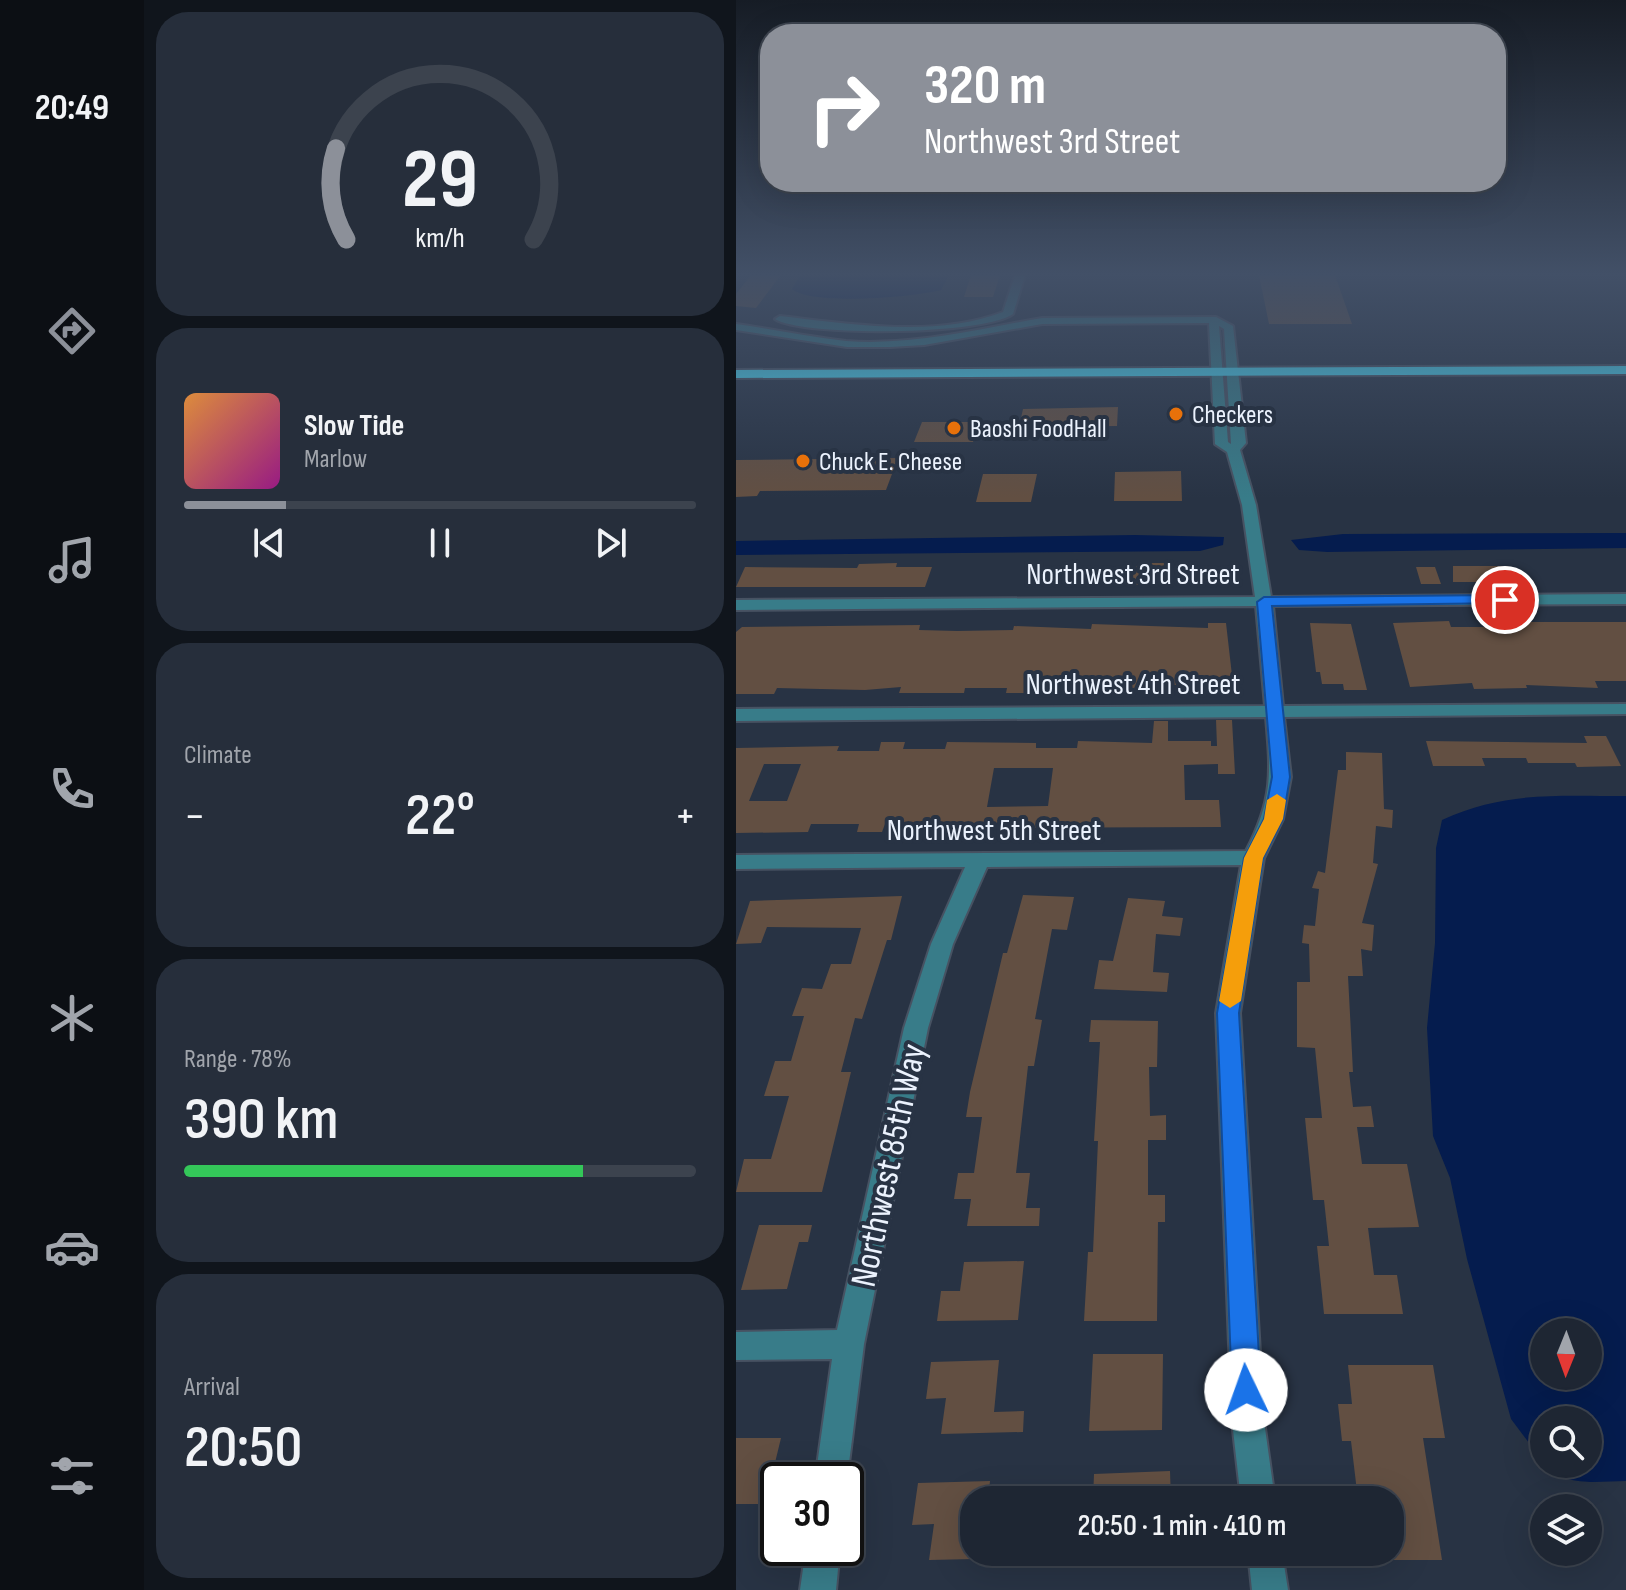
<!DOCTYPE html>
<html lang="en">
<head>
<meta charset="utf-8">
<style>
  body { margin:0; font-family:"Sofia Sans Condensed",sans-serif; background:#262e3b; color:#f1f3f6; height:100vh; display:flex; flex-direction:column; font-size:30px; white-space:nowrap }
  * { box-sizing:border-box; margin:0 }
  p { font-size:26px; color:#a1a5ac }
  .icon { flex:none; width:44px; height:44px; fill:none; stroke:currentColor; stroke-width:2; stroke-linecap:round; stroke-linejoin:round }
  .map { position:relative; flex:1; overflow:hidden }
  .side { display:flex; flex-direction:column; gap:12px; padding:12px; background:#10151c; width:592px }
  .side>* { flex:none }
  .banner { position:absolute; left:24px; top:24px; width:746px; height:168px; border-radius:32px; box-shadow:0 8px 32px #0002,0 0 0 2px #3c434e; background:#8c9099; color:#fff; overflow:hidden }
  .needle { width:52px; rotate:181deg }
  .tools { position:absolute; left:794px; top:1318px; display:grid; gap:16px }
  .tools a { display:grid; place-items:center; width:72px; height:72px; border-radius:50%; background:#1e2633; box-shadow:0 8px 32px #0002,0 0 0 2px #3c434e; font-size:40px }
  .speed { position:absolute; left:24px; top:1462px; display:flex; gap:16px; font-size:40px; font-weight:700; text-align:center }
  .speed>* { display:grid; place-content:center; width:104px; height:104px; border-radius:50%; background:#1e2633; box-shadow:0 8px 32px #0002,0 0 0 2px #3c434e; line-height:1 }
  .speed .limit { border:4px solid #111; border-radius:12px; background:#fff; color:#111 }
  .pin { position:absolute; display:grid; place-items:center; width:68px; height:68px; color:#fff; margin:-34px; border:4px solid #fff; border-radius:50%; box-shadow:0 2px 8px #0007 }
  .me { position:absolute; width:88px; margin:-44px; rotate:357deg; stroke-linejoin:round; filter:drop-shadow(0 0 6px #0008) }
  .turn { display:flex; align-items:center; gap:28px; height:168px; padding:0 32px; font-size:36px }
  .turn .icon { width:104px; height:104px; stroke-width:2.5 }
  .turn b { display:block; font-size:56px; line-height:68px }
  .big { font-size:60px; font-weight:600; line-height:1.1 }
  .side .card { flex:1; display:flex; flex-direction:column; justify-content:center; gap:12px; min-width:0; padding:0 28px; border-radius:32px; background:#262e3b }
  .side .dial { align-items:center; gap:0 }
  .dial svg { height:208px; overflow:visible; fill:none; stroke:#3c434e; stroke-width:7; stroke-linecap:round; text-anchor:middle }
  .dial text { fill:#f1f3f6; stroke:none }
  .song { display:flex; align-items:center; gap:24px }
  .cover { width:96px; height:96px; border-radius:12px; background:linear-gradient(135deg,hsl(30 70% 55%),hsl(310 70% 35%)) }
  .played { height:8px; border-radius:4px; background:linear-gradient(90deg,#8c9099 20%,#3c434e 20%) }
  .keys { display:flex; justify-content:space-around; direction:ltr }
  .heat { display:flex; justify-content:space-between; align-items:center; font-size:44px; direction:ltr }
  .charge { height:12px; border-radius:6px; background:linear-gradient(90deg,#34c759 78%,#3c434e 0) }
  .trip { position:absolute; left:224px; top:1486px; width:444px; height:80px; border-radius:32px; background:#1e2633; box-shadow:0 8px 32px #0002,0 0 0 2px #3c434e; font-weight:600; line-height:80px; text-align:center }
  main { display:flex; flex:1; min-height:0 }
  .menu { display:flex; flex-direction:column; width:144px; justify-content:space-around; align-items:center; background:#0c0f14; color:#a1a5ac }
  .menu .icon { width:56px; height:56px }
  .menu .current { color:#8c9099 }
  .menu b { font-size:36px; color:#f1f3f6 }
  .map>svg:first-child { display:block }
</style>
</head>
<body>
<main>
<nav class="menu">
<b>20:49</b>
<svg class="icon current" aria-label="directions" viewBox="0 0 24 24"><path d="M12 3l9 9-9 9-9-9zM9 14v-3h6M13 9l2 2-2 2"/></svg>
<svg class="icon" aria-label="music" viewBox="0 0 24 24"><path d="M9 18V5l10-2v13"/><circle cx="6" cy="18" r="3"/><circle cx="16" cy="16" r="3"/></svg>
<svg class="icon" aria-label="phone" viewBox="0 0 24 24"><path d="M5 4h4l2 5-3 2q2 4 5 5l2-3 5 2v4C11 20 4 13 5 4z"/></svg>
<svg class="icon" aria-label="climate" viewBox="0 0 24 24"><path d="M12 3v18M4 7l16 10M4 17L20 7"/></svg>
<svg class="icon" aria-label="car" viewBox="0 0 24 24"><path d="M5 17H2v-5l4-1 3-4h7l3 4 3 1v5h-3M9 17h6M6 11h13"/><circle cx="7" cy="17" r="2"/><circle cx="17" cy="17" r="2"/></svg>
<svg class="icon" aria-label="filters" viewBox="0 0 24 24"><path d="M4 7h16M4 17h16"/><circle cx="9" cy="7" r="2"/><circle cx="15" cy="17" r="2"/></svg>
</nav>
<section class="side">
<div class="card dial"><svg viewBox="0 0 100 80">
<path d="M14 69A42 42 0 1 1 86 69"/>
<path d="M14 69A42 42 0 0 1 10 34" stroke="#8c9099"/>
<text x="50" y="56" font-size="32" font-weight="700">29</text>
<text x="50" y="72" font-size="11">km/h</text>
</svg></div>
<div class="card">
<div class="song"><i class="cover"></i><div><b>Slow Tide</b><p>Marlow</p></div></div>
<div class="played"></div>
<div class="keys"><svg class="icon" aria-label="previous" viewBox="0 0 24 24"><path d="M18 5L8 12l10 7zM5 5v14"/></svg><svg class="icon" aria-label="pause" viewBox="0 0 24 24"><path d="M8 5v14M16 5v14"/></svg><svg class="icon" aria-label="next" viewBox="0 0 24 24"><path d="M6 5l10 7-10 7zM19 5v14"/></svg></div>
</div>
<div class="card"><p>Climate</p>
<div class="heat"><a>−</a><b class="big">22°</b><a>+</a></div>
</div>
<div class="card"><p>Range · 78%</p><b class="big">390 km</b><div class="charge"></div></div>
<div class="card"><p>Arrival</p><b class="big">20:50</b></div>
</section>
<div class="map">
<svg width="890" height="1590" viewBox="0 0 890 1590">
  <rect width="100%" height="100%" fill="#283344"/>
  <path fill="#051c4e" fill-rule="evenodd" d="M64 275H213L205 290C179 297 76 306 56 289Z
    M890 533V548L591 552 563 550 555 540 607 534Z
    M399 535 488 537 487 545 464 551 0 555V541Z
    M890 796V1481C864 1481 827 1488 809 1464H852V1420H808V1463L775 1419 731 1259 714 1178 697 1136 691 1028 699 943 700 848 706 820C769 791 822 796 890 796ZM852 1332V1376H808V1332Z"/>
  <path fill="#624f42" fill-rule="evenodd" d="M15 275H45L20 308 0 306V294Z
    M235 275H264L257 297H228Z
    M523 275H599L616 324H533Z
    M382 407 381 426 283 427 287 409Z
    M186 422H243L237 442H178Z
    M162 458 150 490 24 491 21 496 0 497V460Z
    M445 471 446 501H378L379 472Z
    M247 474H301L295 502H240Z
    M161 563 160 567H196L189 587H0L9 567 121 568 123 564Z
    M412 563H430V581L394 586 395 566H412Z
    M451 566H473L474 584H451Z
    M717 566H772L779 582H717Z
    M680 567H699L705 584H685Z
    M713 621 715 627H755L754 622H890V681H859L862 688 790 685 791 688 738 689 736 683 674 687 657 623Z
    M472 623H490L497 684H476V691H456V685H414V691H393V686H353V692H330V686H291L290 693H270L271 688H229L228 693H163L165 687 129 690 41 688 38 694H0V632L6 627 184 625 183 630 221 631 277 630 278 626 355 629 356 624 472 628Z
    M574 623 615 624 631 690H608L607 684H586L584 672H580Z
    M480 720H496L499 774H482V764L448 765 449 800H483L485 827 248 828 247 831H222L223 824H149L146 832H121L123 824H75L72 832 0 833V748L103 746 101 751H143L145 742H169L167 749H209L211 742 300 743V748H341L342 741 416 743 418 721H432V741H475V746H481ZM28 764H65L51 801H13ZM258 768H317L312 806 251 807Z
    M848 736H870L885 766 841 767 839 763H792L790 758H746L749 766H697L690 741 851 743Z
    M610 752 646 753 648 809 657 810 656 828 640 826 637 863 642 864 626 923 638 925 636 951 625 949 627 976H612L617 1072H613L617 1107 635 1106 638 1127H621L626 1164H671L683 1227 632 1228 638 1275H661L667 1314H588L581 1246H593L588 1200H577L569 1118H586L579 1048 561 1047V982H574L573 944 566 943 568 925 579 926 583 889 576 888 582 871 589 873 602 770H610Z
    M287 895 338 897 331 930 316 929 299 1019 306 1020 298 1066H292L280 1173H294L290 1208H304L303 1226H231L235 1199H218L222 1173H238L246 1117H230L234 1092 267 953H271Z
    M166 896 155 940H151L126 1019 119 1018 105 1072H115L86 1192H0L8 1159H35L53 1096H28L39 1061H55L68 1016H56L66 988 86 989 95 964H115L125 928 31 927 25 943 0 944 14 901Z
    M392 898 429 901 426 916 447 918 444 936 420 934 417 972 433 973 431 992 358 989 363 960 377 961Z
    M355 1020 422 1021 421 1067H413L414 1116 430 1115V1140H412V1195H429V1222H422L421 1321H348L352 1252H357L362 1141H358L364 1042H353Z
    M23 1225H76L72 1242H63L51 1289 5 1290Z
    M288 1261 282 1320 201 1321 205 1291H224L228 1262Z
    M357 1354H427L426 1430 353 1431Z
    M263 1360 258 1412 288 1411 287 1432 205 1434 210 1398 190 1399 195 1362Z
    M612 1365H697L709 1438H687L706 1560H654V1500H622L615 1441H606L602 1404H616Z
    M0 1438H45L29 1504H0Z
    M434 1471 435 1500H357L358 1474Z
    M254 1481 252 1500H238V1559L193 1560 198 1524 176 1525 182 1483Z"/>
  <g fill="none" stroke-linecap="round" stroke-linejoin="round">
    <defs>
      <path id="minor" d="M279 275H289L277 314C248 335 68 337 39 319L44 316C115 324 199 338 267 312Z
        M306 318 480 317 497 326 510 443 504 450 520 505 535 597 890 594V604L537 606 547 706 890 704V714L548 717 555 777 547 819 528 858 504 1013 528 1421 539 1500H505L496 1421 480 1013 505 865 251 867 217 944 192 1028 128 1344 110 1487V1480H79L96 1359 0 1360V1332L101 1330 168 1028 195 944 229 867 0 869V855L510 851C537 799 535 774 530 717L0 721V709L529 706 520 606 0 610V600L519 597 506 505 491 452 479 444 473 323 306 324 188 345 154 347H111L0 330V324C36 329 73 337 110 341 176 346 242 329 306 318ZM483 326 488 329 495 444 492 442Z
        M70 1548H104L100 1590H64Z
        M512 1552H546L552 1590H516Z"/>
      <path id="highway" d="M890 366V374L0 378V370Z"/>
    </defs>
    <use href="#minor" stroke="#475262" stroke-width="4"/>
    <use href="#highway" stroke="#475262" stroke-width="4"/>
    <use href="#minor" fill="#387c89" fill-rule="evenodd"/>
    <use href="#highway" fill="#49daf6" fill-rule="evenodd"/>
  </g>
  <linearGradient id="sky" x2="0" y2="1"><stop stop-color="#161c25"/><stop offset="0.55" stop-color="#425067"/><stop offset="1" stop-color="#425067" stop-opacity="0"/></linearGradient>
  <rect width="890" height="498" fill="url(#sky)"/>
  <path fill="#1a73e8" stroke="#114b97" stroke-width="2" d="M769 595 777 600 775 603 536 606 554 777 547 819 527 858 503 1013 525 1390 521 1399 510 1403 500 1399 496 1390 481 1013 508 858 528 819 536 777 521 602 528 597Z"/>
  <path fill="#f59e0b" d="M541 794 550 800 547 819 527 858 505 1001 494 1008 483 1001 508 858 528 819 531 800Z"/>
  <g fill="#e8710a" stroke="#283344" stroke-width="3">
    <circle cx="440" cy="414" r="8"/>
    <circle cx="218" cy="428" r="8"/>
    <circle cx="67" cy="461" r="8"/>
  </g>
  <g text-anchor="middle" stroke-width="8" stroke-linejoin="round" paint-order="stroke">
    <g font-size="26" fill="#ebf2fd" stroke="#283344" text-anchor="start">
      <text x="456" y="423">Checkers</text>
      <text x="234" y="437">Baoshi FoodHall</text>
      <text x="83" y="470">Chuck E. Cheese</text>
    </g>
    <g font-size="30" fill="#ebf2fd" stroke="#283344">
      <text x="397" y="584">Northwest 3rd Street</text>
      <text x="397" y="694">Northwest 4th Street</text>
      <text x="258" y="840">Northwest 5th Street</text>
    </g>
    <g font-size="36" fill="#ebf2fd" stroke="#283344">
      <text transform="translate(151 1165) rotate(-78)" y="13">Northwest 85th Way</text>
    </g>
  </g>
</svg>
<div class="tools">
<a><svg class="needle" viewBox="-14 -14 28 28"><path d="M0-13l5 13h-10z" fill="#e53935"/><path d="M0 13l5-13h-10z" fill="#a1a5ac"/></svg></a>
<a><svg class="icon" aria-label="search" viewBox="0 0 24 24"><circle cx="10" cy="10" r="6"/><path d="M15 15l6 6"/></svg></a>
<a><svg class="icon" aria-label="layers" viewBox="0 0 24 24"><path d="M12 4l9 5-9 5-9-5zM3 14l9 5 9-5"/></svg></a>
</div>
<div class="speed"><div class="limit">30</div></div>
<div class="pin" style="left:769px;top:600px;background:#d93025"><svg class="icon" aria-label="arrive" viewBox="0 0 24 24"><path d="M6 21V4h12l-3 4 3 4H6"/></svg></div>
<svg class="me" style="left:510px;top:1390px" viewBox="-20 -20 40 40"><circle r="19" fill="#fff"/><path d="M0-13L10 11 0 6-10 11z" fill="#1a73e8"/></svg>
<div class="trip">20:50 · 1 min · 410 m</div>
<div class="banner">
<div class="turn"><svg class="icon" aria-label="right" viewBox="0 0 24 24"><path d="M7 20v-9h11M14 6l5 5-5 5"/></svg><div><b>320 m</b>Northwest 3rd Street</div></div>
</div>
</div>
</main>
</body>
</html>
